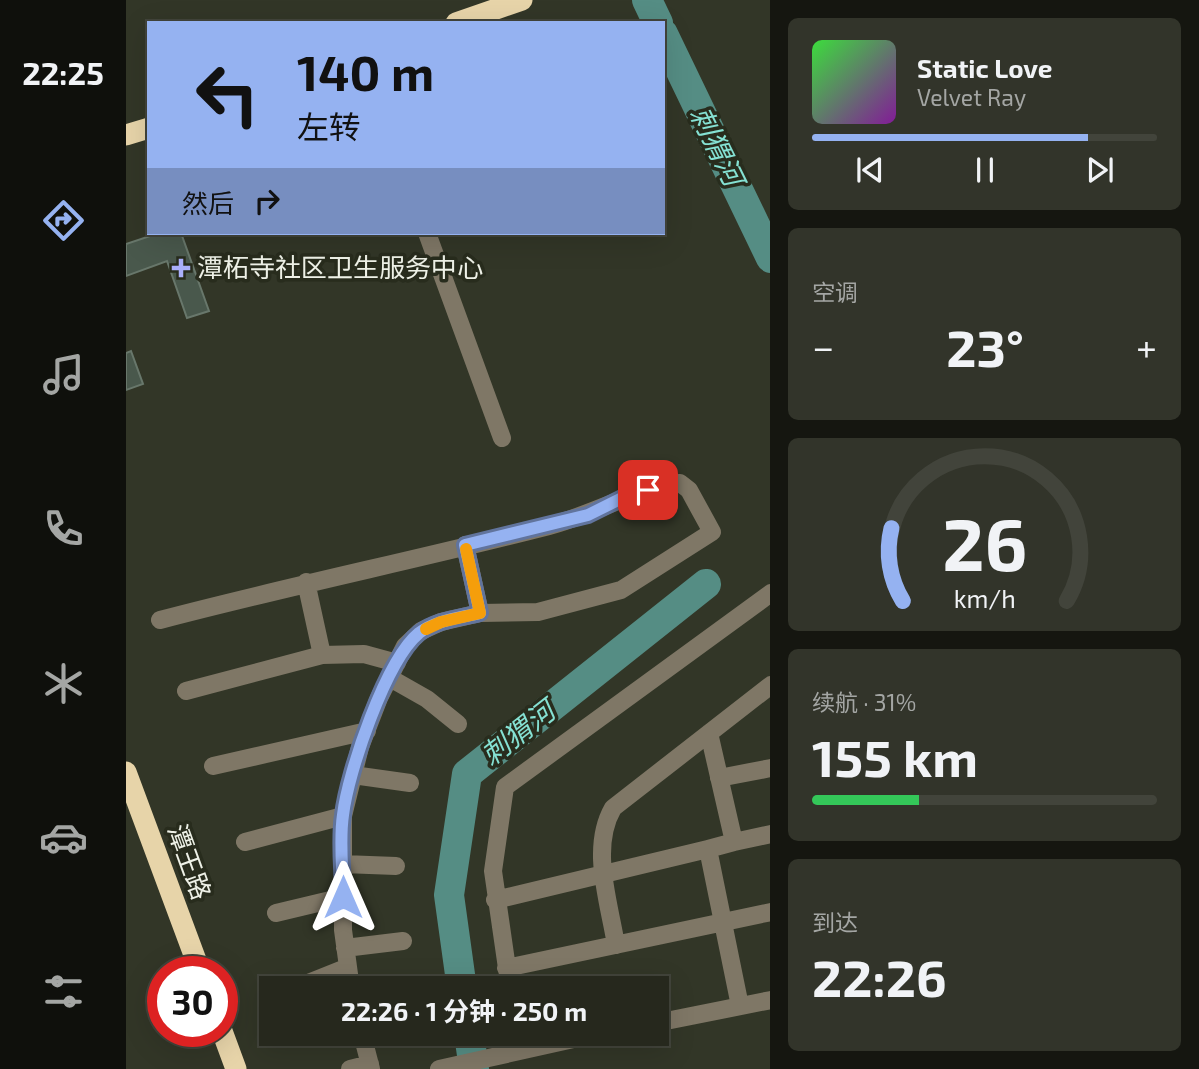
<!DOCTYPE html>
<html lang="zh">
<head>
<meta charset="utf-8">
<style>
  body { margin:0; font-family:"Exo 2","Noto Sans SC",sans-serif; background:#32342a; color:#f1f3f6; height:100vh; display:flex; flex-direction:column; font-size:26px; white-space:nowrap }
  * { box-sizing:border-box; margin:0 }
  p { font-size:23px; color:#a4a6a4 }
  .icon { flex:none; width:38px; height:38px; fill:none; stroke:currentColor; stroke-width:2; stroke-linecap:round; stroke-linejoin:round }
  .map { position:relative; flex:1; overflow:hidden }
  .side { display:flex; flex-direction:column; gap:18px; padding:18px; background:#151610; width:429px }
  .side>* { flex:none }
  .guide { position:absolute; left:21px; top:21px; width:518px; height:214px; border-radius:0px; box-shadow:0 7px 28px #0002,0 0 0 2px #42443b; background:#95b2f1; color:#111; overflow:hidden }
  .speed { position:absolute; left:21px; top:956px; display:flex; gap:14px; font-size:35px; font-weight:700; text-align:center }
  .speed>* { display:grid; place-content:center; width:91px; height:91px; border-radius:50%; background:#26281d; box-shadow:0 7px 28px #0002,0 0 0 2px #42443b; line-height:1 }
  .speed .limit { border:10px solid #d22; background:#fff; color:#111 }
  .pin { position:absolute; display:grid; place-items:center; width:60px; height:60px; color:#fff; margin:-30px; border-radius:14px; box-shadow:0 4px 10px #0006 }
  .me { position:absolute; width:77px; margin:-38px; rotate:0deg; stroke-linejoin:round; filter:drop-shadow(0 0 5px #0008) }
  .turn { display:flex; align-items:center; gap:24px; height:147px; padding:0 35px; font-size:32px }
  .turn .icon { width:91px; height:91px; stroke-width:2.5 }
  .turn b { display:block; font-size:49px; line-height:60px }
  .then { display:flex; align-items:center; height:66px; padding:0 35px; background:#0003; gap:14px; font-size:26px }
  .big { font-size:52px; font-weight:700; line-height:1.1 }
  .side .tile { flex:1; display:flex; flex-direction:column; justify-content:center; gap:10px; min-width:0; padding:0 24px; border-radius:10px; background:#32342a }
  .side .dial { align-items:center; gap:0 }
  .dial svg { height:182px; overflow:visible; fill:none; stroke:#42443b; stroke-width:7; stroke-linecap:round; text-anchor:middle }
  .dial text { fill:#f1f3f6; stroke:none }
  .song { display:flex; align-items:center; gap:21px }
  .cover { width:84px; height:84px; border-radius:10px; background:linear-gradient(135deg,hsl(120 70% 55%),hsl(290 70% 35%)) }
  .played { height:7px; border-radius:4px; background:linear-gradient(90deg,#95b2f1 80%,#42443b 80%) }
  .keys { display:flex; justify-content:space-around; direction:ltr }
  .heat { display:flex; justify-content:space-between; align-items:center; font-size:38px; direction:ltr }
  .charge { height:10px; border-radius:5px; background:linear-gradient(90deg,#34c759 31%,#42443b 0) }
  .trip { position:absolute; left:133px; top:976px; width:410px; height:70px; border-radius:0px; background:#26281d; box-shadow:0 7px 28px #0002,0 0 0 2px #42443b; font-weight:700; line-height:70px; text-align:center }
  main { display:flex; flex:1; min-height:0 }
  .dock { display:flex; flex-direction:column; width:126px; justify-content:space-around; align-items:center; background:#0f100c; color:#a4a6a4 }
  .dock .icon { width:49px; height:49px }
  .dock .selected { color:#95b2f1 }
  .dock b { font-size:32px; color:#f1f3f6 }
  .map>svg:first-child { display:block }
</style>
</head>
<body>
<main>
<nav class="dock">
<b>22:25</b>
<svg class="icon selected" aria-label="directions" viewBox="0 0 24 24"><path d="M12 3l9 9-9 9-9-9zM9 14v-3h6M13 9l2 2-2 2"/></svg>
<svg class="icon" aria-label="music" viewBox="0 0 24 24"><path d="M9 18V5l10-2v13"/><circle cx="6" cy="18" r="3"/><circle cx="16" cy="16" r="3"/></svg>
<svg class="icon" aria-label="phone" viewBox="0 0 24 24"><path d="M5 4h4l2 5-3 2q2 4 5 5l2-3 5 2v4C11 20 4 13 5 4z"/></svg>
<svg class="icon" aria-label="climate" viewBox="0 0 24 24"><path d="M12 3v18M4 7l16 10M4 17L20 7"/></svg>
<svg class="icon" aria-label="car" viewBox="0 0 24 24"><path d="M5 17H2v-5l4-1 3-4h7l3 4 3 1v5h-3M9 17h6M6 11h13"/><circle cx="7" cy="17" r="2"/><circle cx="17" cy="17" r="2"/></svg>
<svg class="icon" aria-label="filters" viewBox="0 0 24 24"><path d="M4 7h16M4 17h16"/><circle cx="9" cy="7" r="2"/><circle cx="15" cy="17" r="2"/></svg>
</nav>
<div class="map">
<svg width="645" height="1069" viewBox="0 0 645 1069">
  <rect width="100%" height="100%" fill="#323627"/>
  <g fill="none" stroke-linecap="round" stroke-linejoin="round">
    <path stroke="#558d84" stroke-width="30" d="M521 0 532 23
      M537 34 645 258
      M336 989 323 895 341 774 580 584
      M343 1034 348 1069"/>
  </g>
  <path fill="#49584c" stroke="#68776b" stroke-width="2" d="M33 233H55L83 311 61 318 41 261 0 276V244Z
    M5 351 17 384 0 390V353Z"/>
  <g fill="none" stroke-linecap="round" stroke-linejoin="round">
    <path stroke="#7f7766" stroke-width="18" d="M301 233 376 438
      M339 545 354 613
      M180 582 196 655
      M34 620C163 586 294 559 423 526 468 514 507 490 554 483L563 490 586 532 495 590 412 612 354 613 315 622 295 631 279 646 253 698 234 747 217 816V930L225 989
      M264 678 301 699 332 724
      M60 691 196 655 238 654 271 663
      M583 733 608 842 582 849 614 1006
      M87 766 241 731
      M227 775 284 783
      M593 778 645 768
      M119 842 217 816
      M608 842 645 834
      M217 864 270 866
      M369 900 582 849
      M150 913 217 897
      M490 945C483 901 464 848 487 808L645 685
      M219 948 277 941
      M380 968 645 912
      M167 989 222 967
      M384 989 367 871 379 787 645 593
      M530 1023 645 1000
      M236 1034 245 1069
      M224 1069 244 1064
      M313 1069 470 1034"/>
    <path stroke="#e7d4a9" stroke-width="21" d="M330 23 396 0
      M0 135 23 128
      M0 772 74 971
      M96 1031 110 1069"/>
  </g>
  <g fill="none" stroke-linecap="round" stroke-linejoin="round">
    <defs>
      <path id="route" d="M217 897C217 870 213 841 217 815 222 772 260 660 293 633 310 620 334 618 354 613L339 545 462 515 500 496 522 490"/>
    </defs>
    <use href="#route" stroke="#61749d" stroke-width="18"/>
    <use href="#route" stroke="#95b2f1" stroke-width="12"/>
    <path stroke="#f59e0b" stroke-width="12" d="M300 629 315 622 354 613 340 549"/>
  </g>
  <path fill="#aab0fc" stroke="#282c1d" stroke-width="2.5" d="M51.5 257.5h7v7h7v7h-7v7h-7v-7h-7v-7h7z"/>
  <g text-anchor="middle" stroke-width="7" stroke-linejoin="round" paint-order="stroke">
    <g font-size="26" fill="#eef1e7" stroke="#282c1d" text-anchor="start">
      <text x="71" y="277">潭柘寺社区卫生服务中心</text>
    </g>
    <g font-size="26" fill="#eef1e7" stroke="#282c1d">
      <text transform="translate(63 862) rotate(70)" y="9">潭王路</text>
    </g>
    <g font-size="28" font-style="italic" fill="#85e1d3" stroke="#282c1d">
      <text transform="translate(591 146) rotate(64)" y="10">刺猬河</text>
      <text transform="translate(392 733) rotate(-38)" y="10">刺猬河</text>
    </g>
  </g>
</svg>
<div class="speed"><div class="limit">30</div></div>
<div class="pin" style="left:522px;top:490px;background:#d93025"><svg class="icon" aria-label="arrive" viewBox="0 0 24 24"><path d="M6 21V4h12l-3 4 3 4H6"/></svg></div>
<svg class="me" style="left:217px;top:897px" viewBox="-20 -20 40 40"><path d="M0-17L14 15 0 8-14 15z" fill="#95b2f1" stroke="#fff" stroke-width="4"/></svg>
<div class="trip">22:26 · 1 分钟 · 250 m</div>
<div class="guide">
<div class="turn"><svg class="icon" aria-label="left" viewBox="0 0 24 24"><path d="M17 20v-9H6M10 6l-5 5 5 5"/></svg><div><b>140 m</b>左转</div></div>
<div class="then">然后<svg class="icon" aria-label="right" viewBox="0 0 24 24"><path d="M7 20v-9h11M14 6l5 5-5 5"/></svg></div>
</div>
</div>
<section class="side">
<div class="tile">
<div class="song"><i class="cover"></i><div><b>Static Love</b><p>Velvet Ray</p></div></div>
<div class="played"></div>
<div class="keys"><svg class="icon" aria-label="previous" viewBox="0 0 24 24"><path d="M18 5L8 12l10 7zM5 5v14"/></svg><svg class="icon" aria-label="pause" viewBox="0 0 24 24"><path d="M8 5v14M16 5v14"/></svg><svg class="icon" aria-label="next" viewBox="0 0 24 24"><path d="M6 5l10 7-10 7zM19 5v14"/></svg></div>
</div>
<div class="tile"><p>空调</p>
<div class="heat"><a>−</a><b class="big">23°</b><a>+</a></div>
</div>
<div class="tile dial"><svg viewBox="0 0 100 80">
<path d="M14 69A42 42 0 1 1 86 69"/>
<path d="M14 69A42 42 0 0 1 9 37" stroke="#95b2f1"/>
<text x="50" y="56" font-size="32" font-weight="700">26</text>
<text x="50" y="72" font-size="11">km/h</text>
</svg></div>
<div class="tile"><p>续航 · 31%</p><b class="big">155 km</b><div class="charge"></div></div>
<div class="tile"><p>到达</p><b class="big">22:26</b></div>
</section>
</main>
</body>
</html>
